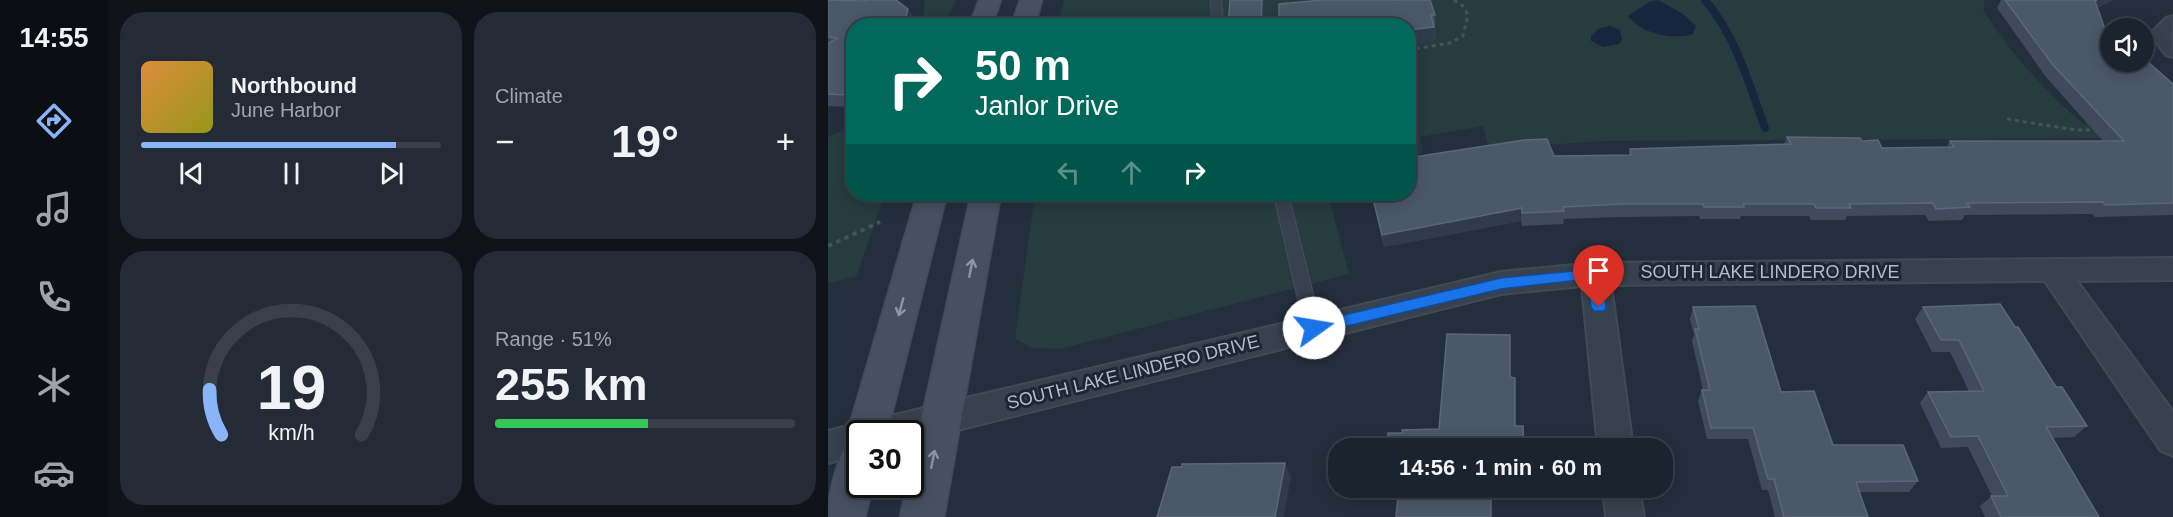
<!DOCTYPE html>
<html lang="en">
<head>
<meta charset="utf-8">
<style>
  body { margin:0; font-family:Helvetica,sans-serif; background:#242b36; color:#f1f3f6; height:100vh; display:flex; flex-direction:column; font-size:22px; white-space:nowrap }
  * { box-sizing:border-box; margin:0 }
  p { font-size:20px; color:#a0a4aa }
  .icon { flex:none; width:33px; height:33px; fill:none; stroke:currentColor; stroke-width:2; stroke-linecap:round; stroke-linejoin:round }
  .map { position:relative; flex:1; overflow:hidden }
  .drawer { display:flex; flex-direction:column; gap:12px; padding:12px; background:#0f1319; width:720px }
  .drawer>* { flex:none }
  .hud { position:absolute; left:18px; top:18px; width:570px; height:183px; border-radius:24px; box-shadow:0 3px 15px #0003,0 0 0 2px #39404a; background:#00695c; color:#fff; overflow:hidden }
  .buttons { position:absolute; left:1272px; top:18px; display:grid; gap:12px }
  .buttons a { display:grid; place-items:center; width:54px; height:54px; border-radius:50%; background:#1b232e; box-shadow:0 3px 15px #0003,0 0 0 2px #39404a; font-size:30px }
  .speed { position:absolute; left:18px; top:420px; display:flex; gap:12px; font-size:30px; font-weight:700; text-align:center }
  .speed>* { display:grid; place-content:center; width:78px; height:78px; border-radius:50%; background:#1b232e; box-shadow:0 3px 15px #0003,0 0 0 2px #39404a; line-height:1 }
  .speed .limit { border:3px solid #111; border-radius:9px; background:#fff; color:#111 }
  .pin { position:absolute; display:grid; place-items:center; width:51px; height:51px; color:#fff; margin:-62px -26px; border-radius:50% 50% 50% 0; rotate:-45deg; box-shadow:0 0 6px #0007 }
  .pin .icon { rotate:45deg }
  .me { position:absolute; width:66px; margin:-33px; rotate:77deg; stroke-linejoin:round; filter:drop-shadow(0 0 4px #0008) }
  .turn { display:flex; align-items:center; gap:21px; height:126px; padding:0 30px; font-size:27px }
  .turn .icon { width:78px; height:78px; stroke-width:2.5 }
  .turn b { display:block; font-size:42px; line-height:51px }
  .lanes { display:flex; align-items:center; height:57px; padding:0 30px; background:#0003; justify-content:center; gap:30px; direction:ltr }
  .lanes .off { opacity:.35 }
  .big { font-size:45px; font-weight:600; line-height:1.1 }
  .drawer .card { flex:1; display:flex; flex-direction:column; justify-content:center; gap:9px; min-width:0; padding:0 21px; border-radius:24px; background:#242b36 }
  .drawer .dial { align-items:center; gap:0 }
  .dial svg { height:156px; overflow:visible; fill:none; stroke:#39404a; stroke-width:7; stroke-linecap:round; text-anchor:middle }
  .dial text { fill:#f1f3f6; stroke:none }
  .song { display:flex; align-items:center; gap:18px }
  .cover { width:72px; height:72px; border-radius:9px; background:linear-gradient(135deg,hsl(30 70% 55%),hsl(60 70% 35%)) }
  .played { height:6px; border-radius:3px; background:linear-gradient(90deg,#8ab4f8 85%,#39404a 85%) }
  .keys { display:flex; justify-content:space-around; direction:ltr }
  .heat { display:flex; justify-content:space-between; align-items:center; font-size:33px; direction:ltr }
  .charge { height:9px; border-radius:4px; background:linear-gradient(90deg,#34c759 51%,#39404a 0) }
  .drawer .tiles { flex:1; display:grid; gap:12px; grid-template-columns:repeat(2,1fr) }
  .trip { position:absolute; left:500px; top:438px; width:345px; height:60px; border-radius:24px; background:#1b232e; box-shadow:0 3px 15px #0003,0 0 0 2px #39404a; font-weight:600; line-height:60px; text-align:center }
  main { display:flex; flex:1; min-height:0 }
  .tabs { display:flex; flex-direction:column; width:108px; justify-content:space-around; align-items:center; background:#0b0e12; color:#a0a4aa }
  .tabs .icon { width:42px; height:42px }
  .tabs .current { color:#8ab4f8 }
  .tabs b { font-size:27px; color:#f1f3f6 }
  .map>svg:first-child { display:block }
</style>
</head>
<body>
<main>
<nav class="tabs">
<b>14:55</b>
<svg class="icon current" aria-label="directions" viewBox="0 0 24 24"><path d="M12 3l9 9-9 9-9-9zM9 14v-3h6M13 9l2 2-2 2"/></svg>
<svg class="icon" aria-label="music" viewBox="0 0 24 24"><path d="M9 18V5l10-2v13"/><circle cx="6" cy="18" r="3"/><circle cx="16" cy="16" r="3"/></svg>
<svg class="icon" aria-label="phone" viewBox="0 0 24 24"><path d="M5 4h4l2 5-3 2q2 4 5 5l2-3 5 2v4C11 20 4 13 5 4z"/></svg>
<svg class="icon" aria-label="climate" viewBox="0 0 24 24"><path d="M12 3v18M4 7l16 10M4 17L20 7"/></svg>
<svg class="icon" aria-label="car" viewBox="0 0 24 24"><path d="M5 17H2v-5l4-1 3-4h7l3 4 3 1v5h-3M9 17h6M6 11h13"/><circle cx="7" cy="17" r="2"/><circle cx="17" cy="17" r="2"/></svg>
</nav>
<section class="drawer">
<div class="tiles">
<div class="card">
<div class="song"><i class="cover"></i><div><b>Northbound</b><p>June Harbor</p></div></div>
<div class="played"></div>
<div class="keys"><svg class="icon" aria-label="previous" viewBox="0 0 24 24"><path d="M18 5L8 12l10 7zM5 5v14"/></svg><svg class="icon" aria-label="pause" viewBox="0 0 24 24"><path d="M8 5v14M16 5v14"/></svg><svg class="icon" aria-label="next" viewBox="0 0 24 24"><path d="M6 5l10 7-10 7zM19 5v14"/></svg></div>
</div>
<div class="card"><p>Climate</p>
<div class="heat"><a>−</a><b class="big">19°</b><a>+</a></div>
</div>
<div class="card dial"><svg viewBox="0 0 100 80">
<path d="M14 69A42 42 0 1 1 86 69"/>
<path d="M14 69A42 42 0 0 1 8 46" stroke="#8ab4f8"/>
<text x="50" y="56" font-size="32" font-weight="700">19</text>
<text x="50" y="72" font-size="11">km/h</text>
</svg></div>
<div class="card"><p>Range · 51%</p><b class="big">255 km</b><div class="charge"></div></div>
</div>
</section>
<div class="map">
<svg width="1345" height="517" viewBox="0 0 1345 517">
  <rect width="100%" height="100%" fill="#242f3e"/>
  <path fill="#263c3f" d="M97 0H128L116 25H94Z
    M236 0H1157L1155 10C1183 54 1217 92 1257 125H1345V138L776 141 661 149 655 126 592 137 595 153 581 157 580 26H230Z
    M25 126 26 194H57L28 277 0 283V137Z
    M207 194H500L521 274 232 349 203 348 187 338Z"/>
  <path fill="#17263c" d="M830 0 855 14 868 26 865 34C845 40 813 34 800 16L821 2Z
    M782 26 792 30 794 40 791 44 775 47 763 41V36L770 29Z"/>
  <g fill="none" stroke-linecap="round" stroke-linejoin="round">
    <path stroke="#17263c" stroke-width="8" d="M877 0C908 36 921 84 937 128"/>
    <defs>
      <path id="lane" d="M383 0H393L395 26H385Z
        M446 194H460L493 328 491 333 485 334 479 333 477 328Z"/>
      <path id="street" d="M1345 16 1343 35 1345 57 1338 55 1322 34 1338 18Z
        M1345 258V280L1249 281 1345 412V456L1333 451 1217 281 783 285 805 448H770L754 286 673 294 82 442V434H32V455L0 463V431L32 423 40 426 42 423 54 418 673 272 767 263Z
        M775 488H811L816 517H778Z"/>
      <path id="secondary" d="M151 0H173L164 26H141Z
        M192 0H214L207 26H183Z
        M89 194H119L59 434H32V484H46L37 517H0C0 491 7 469 17 446L23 443 19 434Z
        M143 194H173L116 517H72L79 484H82V470Z"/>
    </defs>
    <use href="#lane" stroke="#414a57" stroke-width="3"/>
    <use href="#street" stroke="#414a57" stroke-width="4"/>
    <use href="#secondary" stroke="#414a57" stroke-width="3"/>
    <path stroke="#3f5557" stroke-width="3" stroke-dasharray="4 4" stroke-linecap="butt" d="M580 50 622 43 635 36 640 15 635 6 626 0
      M1179 119 1248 130H1270"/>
    <path stroke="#3f5557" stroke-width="4" stroke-dasharray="4.5 4.5" stroke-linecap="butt" d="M0 246 52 222"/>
    <use href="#lane" fill="#38414e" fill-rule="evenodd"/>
    <use href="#street" fill="#38414e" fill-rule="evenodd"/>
    <use href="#secondary" fill="#465061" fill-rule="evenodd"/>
  </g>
  <path fill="#3f4b5c" d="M0 0 36 1 80 9 87 20 86 26H26V107L0 106Z
    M494 0 607 15V41L580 44V26Z
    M1173 0H1285L1269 8 1282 62 1345 84V215L1267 217 1265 214 1137 215 1134 220 1101 221 1097 215 1019 216 1017 220H983L981 216H913L912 219H872L871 216 793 217 736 219 735 224 694 226 693 221 556 247 543 194H580L726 156 801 155 802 149 956 144 959 137 1034 141 1054 148 1119 147 1122 141H1275L1218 77 1169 8Z
    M865 307 953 392 1005 445 1090 481 1081 492H1031L1040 517H947L940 490H934L920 439H879L870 401 874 390H875L864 341 866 335 862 319Z
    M1095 307 1187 327 1228 387 1259 426 1246 437 1225 438 1271 517H1157L1152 506 1164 496 1140 447 1113 448 1092 403 1100 392 1141 391 1122 352H1104L1087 319Z
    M554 488H663L570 498 557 499Z"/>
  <path fill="#2f3b4b" d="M434 0H437L436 26H433Z
    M1269 0H1285L1260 12 1267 1Z
    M80 9 87 20 86 26H75Z
    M606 27 607 41 580 44V30Z
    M26 89V103L19 95Z
    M694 208 693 221 556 247 554 235Z
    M457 463 463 477 456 517H447Z"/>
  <path fill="#4b5868" stroke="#5c6777" stroke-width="1.5" d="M0 0 36 1 40 0H68L80 9 76 25 26 26V89L19 95 0 94V44L9 38 0 37Z
    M402 0H434L433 26H400Z
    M494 0H602L607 15H603L606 27 580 30V26H451V4Z
    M1177 0H1269L1267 1 1280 38H1282V62H1320L1345 84V203L1277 205 1275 202 1139 203 1142 207 1108 209 1105 203 1021 204 1023 208H988L986 204H915L916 207H876L875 204H795L735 207 736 211 694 213V208L554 235 544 194H580V158L696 140 719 139 726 156 803 155 802 149 963 144 959 137 1032 138 1034 141 1050 140 1054 148 1126 147 1122 141H1296L1225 65Z
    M1172 304 1187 327H1190L1228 387H1234L1259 426 1218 427 1271 517H1173L1163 496H1180L1150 436 1123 437 1100 392 1156 391 1131 340H1113L1095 307Z
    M927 306 953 392 986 391 1005 445H1075L1090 481 1028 482 1040 517H956L946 479H940L925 428H883L874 390H882L867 329H871L865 307Z
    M619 334 682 335V377L687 378V426H695L696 448H558L560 433H575L574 430 611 429Z
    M457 463 447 517H329L344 467H354V464Z
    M554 488H663V517H568L571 488Z"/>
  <defs><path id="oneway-shaft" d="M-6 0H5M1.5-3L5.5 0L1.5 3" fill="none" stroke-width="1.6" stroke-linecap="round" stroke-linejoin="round" transform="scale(1.5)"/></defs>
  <g stroke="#8e96a5">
    <use href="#oneway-shaft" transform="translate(143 268) rotate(-79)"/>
    <use href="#oneway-shaft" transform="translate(73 307) rotate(105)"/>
    <use href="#oneway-shaft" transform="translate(105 459) rotate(-79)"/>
  </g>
  <path fill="#1a73e8" stroke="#114b97" stroke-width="1.5" d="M767 269 774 274 778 307 776 311H766L763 307 760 279 673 289 486 334 480 332 478 328 480 324 486 322 673 278Z"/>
  <g text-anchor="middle" stroke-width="6" stroke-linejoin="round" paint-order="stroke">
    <g font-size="18" fill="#b4bcc9" stroke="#1d2633">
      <text x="942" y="278">SOUTH LAKE LINDERO DRIVE</text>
      <text transform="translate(305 372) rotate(-14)" y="6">SOUTH LAKE LINDERO DRIVE</text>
    </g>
  </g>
</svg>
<div class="buttons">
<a><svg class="icon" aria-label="sound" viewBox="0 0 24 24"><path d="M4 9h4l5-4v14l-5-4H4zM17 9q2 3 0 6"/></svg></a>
</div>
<div class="speed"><div class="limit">30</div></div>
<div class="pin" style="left:771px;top:307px;background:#d93025"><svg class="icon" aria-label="arrive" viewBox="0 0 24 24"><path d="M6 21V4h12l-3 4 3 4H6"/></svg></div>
<svg class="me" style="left:486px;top:328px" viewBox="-20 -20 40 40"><circle r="19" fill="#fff"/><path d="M0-13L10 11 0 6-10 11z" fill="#1a73e8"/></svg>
<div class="trip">14:56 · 1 min · 60 m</div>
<div class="hud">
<div class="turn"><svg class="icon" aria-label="right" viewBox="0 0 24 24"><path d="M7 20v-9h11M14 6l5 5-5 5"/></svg><div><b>50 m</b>Janlor Drive</div></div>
<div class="lanes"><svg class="icon off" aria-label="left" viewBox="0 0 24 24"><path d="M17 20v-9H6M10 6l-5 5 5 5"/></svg><svg class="icon off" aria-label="ahead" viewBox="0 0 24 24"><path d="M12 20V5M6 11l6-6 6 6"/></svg><svg class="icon" aria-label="right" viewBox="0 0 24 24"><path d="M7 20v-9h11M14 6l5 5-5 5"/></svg></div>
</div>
</div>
</main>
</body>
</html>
